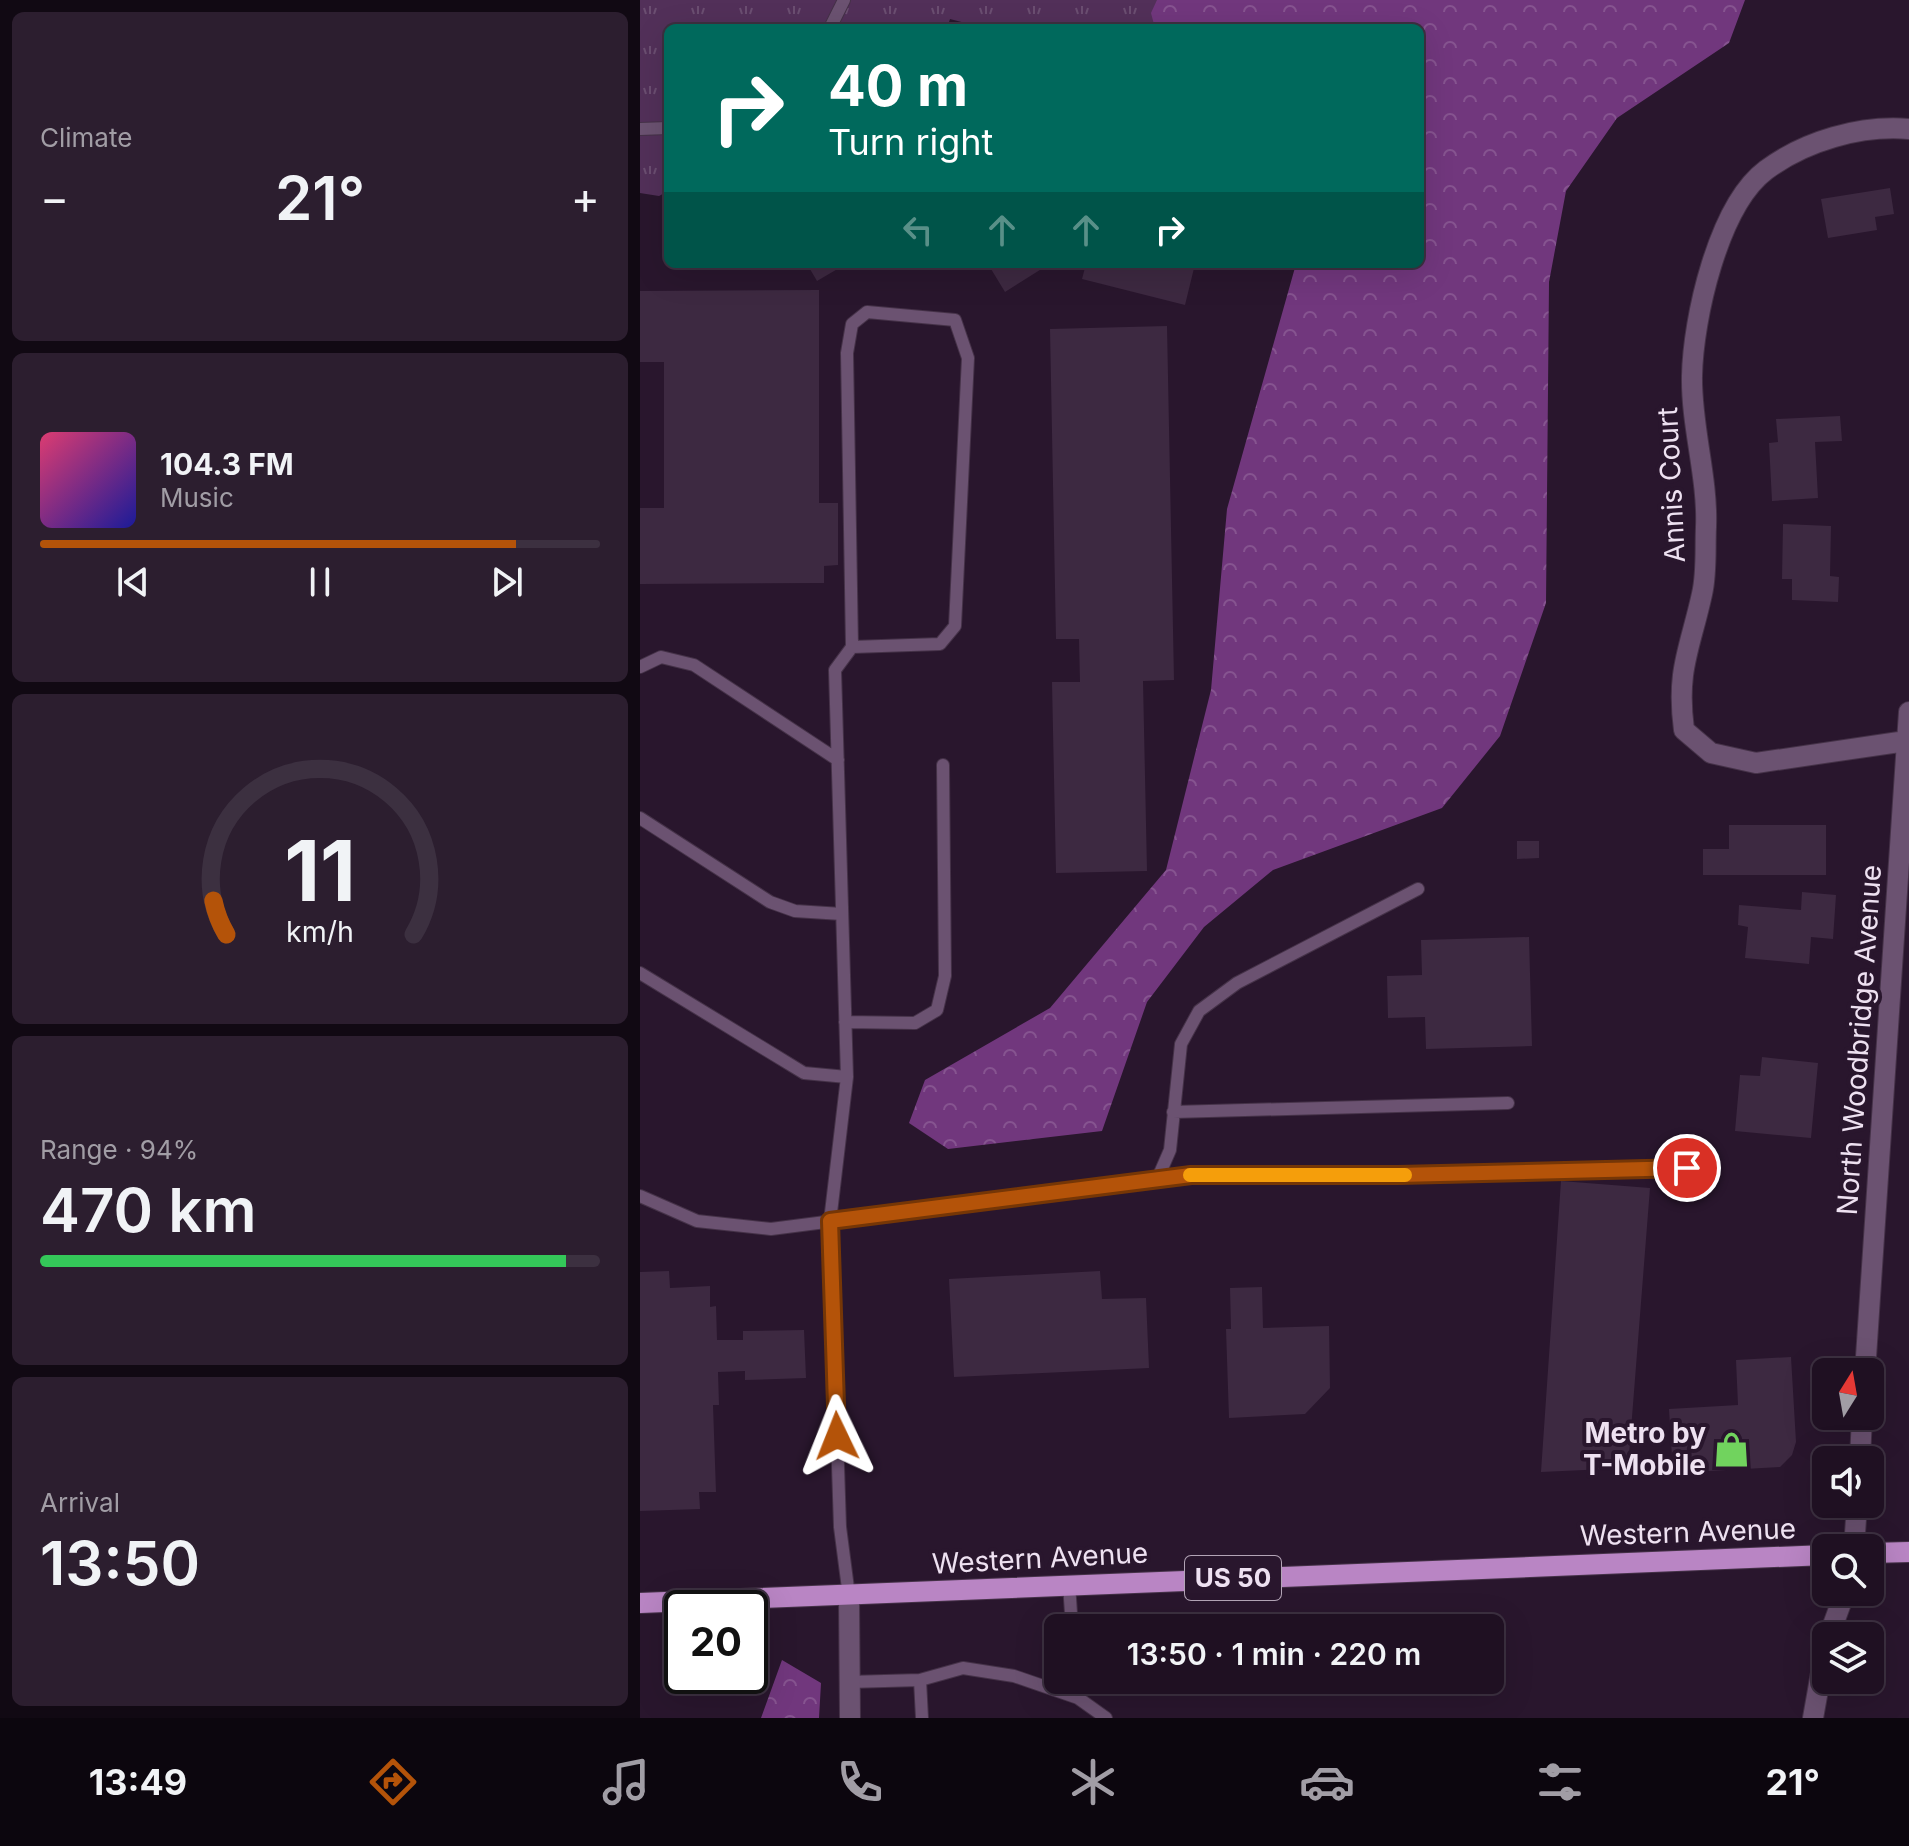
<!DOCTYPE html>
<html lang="en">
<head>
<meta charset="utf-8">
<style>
  body { margin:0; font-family:Inter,sans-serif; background:#2c1e2f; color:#f1f3f6; height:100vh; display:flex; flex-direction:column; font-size:30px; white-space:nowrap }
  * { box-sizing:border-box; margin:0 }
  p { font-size:26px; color:#a19da5 }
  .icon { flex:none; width:44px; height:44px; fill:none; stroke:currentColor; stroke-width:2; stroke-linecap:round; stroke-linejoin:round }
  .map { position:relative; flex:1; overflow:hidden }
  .sheet { display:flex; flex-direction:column; gap:12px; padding:12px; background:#110913; width:640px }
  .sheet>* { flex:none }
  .guide { position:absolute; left:24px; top:24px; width:760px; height:244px; border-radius:12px; box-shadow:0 8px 32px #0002,0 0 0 2px #3c3040; background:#00695c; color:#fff; overflow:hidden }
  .needle { width:52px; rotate:11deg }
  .fabs { position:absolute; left:1172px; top:1358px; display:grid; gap:16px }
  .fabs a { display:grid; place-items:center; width:72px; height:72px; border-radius:12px; background:#1f1022; box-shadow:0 8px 32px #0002,0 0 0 2px #3c3040; font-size:40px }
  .speed { position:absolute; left:24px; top:1590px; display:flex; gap:16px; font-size:40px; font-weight:700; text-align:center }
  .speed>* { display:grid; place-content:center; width:104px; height:104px; border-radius:50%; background:#1f1022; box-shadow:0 8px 32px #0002,0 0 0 2px #3c3040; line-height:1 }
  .speed .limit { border:4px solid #111; border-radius:12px; background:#fff; color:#111 }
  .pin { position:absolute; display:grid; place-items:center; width:68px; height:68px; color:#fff; margin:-34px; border:4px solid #fff; border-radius:50%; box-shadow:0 2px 8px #0007 }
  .me { position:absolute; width:88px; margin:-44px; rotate:358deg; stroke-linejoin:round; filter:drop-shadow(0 0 6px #0008) }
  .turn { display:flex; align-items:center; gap:28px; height:168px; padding:0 32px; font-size:36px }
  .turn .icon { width:104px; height:104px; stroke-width:2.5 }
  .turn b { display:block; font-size:56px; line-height:68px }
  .lanes { display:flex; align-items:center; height:76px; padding:0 32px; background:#0003; justify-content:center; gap:40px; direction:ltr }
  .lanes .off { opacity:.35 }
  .big { font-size:60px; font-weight:600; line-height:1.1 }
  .sheet .card { flex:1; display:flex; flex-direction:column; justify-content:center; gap:12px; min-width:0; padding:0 28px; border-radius:12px; background:#2c1e2f }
  .sheet .dial { align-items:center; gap:0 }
  .dial svg { height:208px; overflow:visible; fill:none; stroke:#3c3040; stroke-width:7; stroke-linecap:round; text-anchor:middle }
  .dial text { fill:#f1f3f6; stroke:none }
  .song { display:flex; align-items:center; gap:24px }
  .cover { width:96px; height:96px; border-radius:12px; background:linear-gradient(135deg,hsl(340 70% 55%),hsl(240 70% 35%)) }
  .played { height:8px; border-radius:4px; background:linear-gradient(90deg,#b45309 85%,#3c3040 85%) }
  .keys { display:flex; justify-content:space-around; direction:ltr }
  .heat { display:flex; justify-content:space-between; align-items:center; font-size:44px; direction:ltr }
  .charge { height:12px; border-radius:6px; background:linear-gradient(90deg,#34c759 94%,#3c3040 0) }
  .trip { position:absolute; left:404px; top:1614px; width:460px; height:80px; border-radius:12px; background:#1f1022; box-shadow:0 8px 32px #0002,0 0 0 2px #3c3040; font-weight:600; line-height:80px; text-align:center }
  .dock { display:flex; height:128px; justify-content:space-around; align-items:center; background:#0c060e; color:#a19da5 }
  .dock .icon { width:56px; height:56px }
  .dock .selected { color:#b45309 }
  .dock b { font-size:36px; color:#f1f3f6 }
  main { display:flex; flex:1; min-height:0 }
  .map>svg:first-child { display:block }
</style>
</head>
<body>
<main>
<section class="sheet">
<div class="card"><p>Climate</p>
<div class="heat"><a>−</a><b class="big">21°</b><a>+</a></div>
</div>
<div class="card">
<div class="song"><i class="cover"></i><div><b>104.3 FM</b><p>Music</p></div></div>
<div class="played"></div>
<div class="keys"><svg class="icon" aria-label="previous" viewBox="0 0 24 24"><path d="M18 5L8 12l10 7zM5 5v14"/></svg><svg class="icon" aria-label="pause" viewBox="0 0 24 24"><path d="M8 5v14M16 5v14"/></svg><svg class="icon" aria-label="next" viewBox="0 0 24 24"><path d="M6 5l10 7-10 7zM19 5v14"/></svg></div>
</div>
<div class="card dial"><svg viewBox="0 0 100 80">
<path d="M14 69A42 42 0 1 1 86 69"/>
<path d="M14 69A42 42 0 0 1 9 56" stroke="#b45309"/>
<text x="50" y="56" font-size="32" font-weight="700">11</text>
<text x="50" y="72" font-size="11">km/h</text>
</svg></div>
<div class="card"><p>Range · 94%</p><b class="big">470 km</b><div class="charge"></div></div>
<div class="card"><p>Arrival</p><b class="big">13:50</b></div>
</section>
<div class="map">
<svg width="1269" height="1718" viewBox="0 0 1269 1718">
  <defs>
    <pattern id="grass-tufts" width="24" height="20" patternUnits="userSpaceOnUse" patternTransform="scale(2)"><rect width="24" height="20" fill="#523059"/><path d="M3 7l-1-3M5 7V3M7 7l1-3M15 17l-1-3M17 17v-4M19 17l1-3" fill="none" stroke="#6b4e71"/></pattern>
    <pattern id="forest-crowns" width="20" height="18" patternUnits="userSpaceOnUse" patternTransform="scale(2)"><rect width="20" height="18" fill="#71377d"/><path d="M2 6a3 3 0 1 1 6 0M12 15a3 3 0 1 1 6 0" fill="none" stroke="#865490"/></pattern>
  </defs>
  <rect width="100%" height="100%" fill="#29162d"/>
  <path fill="url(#grass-tufts)" d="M0 0H539L520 28H345L310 19 307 28H28V191L19 196 0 193Z"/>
  <path fill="url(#forest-crowns)" d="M517 0H1105L1089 43 977 118 926 191 909 282 906 603 860 736 802 808 633 870 564 927 507 1002 462 1131 308 1149 269 1123 285 1080 410 1008 526 870 571 690 587 509 656 264H780V28H515L511 13Z
    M142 1660 181 1683 179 1718H121Z"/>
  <path fill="#3d2941" d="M1250 188 1254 214 1235 217 1237 230 1188 238 1181 199Z
    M167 264H206L177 281Z
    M348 264H401L403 268 365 292Z
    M446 264H555L545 305 442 279Z
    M179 290V503H198V565L184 566V583L0 584V508H24V362H0V291Z
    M527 326 534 680 503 681 507 871 416 873 412 682H440L439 639H416L410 329Z
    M1200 416 1202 441 1175 442 1178 498 1132 501 1129 443 1138 442 1136 419Z
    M1143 524 1191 526 1190 576 1199 577 1198 602 1152 600V579H1142Z
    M1089 825H1186V875H1063V849H1089Z
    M877 841H899V858L877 859Z
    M1162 892 1196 895 1193 939 1171 937 1169 964 1105 958 1108 927 1098 925 1099 905 1161 910Z
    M889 937 892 1046 786 1049 785 1017 748 1018 747 976 782 975 781 940Z
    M1122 1057 1178 1063 1171 1138 1095 1131 1100 1075 1120 1076Z
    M921 1181 1010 1188 988 1468 901 1472Z
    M29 1271 30 1288 70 1286V1307L76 1306 77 1340H103V1331L164 1330 166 1378 105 1380V1371L78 1372 79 1405H73L76 1492H59L60 1509 0 1511V1272Z
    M460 1271 462 1299 506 1298 509 1368 314 1377 309 1279Z
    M622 1287 623 1328 689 1326 690 1388 665 1414 589 1418 586 1329H591L590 1288Z
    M1151 1357 1156 1442 1152 1455 1140 1467 1033 1473 1029 1409 1098 1405 1096 1360Z"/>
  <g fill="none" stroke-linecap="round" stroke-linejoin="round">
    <defs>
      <path id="service" d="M190 28 204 0
        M0 129 28 128
        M0 667 21 657 54 665 198 760
        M0 818 130 902 155 911 202 914
        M0 973 164 1073 207 1077
        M205 1022 275 1023 297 1010 305 976 303 765
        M533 1112 868 1103
        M517 1180 530 1150 541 1044 559 1011 597 983 778 889
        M0 1196 57 1221 131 1229 551 1175H758L1047 1168
        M429 1584 432 1628
        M209 1596 200 1527 190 1221 207 1077 195 670 212 647 207 353 212 324 227 312 315 320 328 358 315 626 300 644 212 647
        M280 1680 282 1718
        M436 1680 438 1698
        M209 1682 280 1680 323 1668 374 1676 438 1698 466 1718"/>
      <path id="minor" d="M1266 741 1116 763 1071 753 1044 730C1036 670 1050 649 1062 594 1067 573 1065 548 1066 527 1068 477 1051 426 1052 376 1053 319 1078 206 1126 170 1165 141 1220 125 1269 129
        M1225 1372 1269 712
        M1220 1460 1222 1416
        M1214 1548 1217 1504
        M209 1596 210 1718
        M1189 1636 1205 1592
        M1173 1718 1186 1645"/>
      <path id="primary" d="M1230 1553 1269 1552
        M0 1603 1186 1555"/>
    </defs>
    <use href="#service" stroke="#453248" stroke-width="14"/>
    <use href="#minor" stroke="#453248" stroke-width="22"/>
    <use href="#primary" stroke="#453248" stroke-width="22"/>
    <use href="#service" stroke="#6b5271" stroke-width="12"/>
    <use href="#minor" stroke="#6b5271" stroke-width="20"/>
    <use href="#primary" stroke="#b985c4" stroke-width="20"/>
  </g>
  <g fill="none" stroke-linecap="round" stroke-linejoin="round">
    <defs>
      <path id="route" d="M197 1436 190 1221 551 1175H758L1047 1168"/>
    </defs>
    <use href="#route" stroke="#753606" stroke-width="20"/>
    <use href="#route" stroke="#b45309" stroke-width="14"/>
    <path stroke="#f59e0b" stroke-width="14" d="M550 1175H765"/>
  </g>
  <defs>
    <symbol id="shop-bare" viewBox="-9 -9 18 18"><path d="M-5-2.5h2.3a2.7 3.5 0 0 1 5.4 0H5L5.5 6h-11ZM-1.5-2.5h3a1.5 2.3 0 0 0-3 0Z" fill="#71d35e" stroke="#29162d" stroke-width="2.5" paint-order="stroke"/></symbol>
  </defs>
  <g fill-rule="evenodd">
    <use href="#shop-bare" x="1066" y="1424" width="51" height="51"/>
  </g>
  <g text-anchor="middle" stroke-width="8" stroke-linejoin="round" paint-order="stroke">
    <rect fill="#29162d" stroke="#b3a4b6" stroke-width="2" x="545" y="1556" width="96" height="44" rx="6"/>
    <g font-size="26" font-weight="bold" fill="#eee1f1">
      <text x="593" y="1587">US 50</text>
    </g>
    <g font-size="28" fill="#eee1f1" stroke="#29162d">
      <text transform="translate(1031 485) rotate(-93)" y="10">Annis Court</text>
      <text transform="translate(1219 1040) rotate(-86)" y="10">North Woodbridge Avenue</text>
      <text transform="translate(1048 1532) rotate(-2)" y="10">Western Avenue</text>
      <text transform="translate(400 1558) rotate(-3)" y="10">Western Avenue</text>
    </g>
    <g font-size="28" font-weight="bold" fill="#eee1f1" stroke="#29162d" text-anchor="end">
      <text x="1066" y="1443">Metro by<tspan x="1066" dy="32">T-Mobile</tspan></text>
    </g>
  </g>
</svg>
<div class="fabs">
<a><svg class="needle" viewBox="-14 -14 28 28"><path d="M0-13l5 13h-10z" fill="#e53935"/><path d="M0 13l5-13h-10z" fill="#a19da5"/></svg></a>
<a><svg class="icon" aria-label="sound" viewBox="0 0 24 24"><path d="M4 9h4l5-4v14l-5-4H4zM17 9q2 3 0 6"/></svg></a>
<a><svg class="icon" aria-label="search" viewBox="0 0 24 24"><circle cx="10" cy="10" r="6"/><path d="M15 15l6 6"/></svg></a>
<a><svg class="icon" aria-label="layers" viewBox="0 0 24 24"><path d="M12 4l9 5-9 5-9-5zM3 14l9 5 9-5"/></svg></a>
</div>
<div class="speed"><div class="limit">20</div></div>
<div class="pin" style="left:1047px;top:1168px;background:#d93025"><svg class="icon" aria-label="arrive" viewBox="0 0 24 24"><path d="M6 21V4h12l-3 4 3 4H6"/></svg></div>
<svg class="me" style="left:197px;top:1436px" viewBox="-20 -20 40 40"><path d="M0-17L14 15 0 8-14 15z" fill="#b45309" stroke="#fff" stroke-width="4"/></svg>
<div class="trip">13:50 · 1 min · 220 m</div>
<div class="guide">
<div class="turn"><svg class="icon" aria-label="right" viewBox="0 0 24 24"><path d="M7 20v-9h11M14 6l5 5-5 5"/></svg><div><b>40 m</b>Turn right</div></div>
<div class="lanes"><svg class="icon off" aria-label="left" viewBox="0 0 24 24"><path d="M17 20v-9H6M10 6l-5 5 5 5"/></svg><svg class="icon off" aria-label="ahead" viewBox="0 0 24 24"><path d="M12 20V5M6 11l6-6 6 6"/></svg><svg class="icon off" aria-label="ahead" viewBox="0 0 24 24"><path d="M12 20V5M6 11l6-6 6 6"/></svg><svg class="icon" aria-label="right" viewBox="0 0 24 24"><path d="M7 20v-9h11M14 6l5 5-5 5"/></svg></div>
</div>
</div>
</main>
<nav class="dock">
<b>13:49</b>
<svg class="icon selected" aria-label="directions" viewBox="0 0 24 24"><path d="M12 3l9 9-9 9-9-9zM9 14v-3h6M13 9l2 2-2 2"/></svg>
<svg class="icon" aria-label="music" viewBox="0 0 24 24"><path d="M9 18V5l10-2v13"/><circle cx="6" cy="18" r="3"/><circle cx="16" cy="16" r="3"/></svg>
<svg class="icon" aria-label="phone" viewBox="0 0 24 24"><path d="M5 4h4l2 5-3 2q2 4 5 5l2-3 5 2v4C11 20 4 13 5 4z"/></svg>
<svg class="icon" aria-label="climate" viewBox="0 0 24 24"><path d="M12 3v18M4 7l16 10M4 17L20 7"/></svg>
<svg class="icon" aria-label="car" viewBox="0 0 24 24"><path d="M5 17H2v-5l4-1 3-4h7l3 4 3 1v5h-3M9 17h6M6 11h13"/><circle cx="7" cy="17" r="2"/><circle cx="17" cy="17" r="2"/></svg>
<svg class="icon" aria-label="filters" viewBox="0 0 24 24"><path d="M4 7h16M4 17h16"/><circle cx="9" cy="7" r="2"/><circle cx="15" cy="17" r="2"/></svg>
<b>21°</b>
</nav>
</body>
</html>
